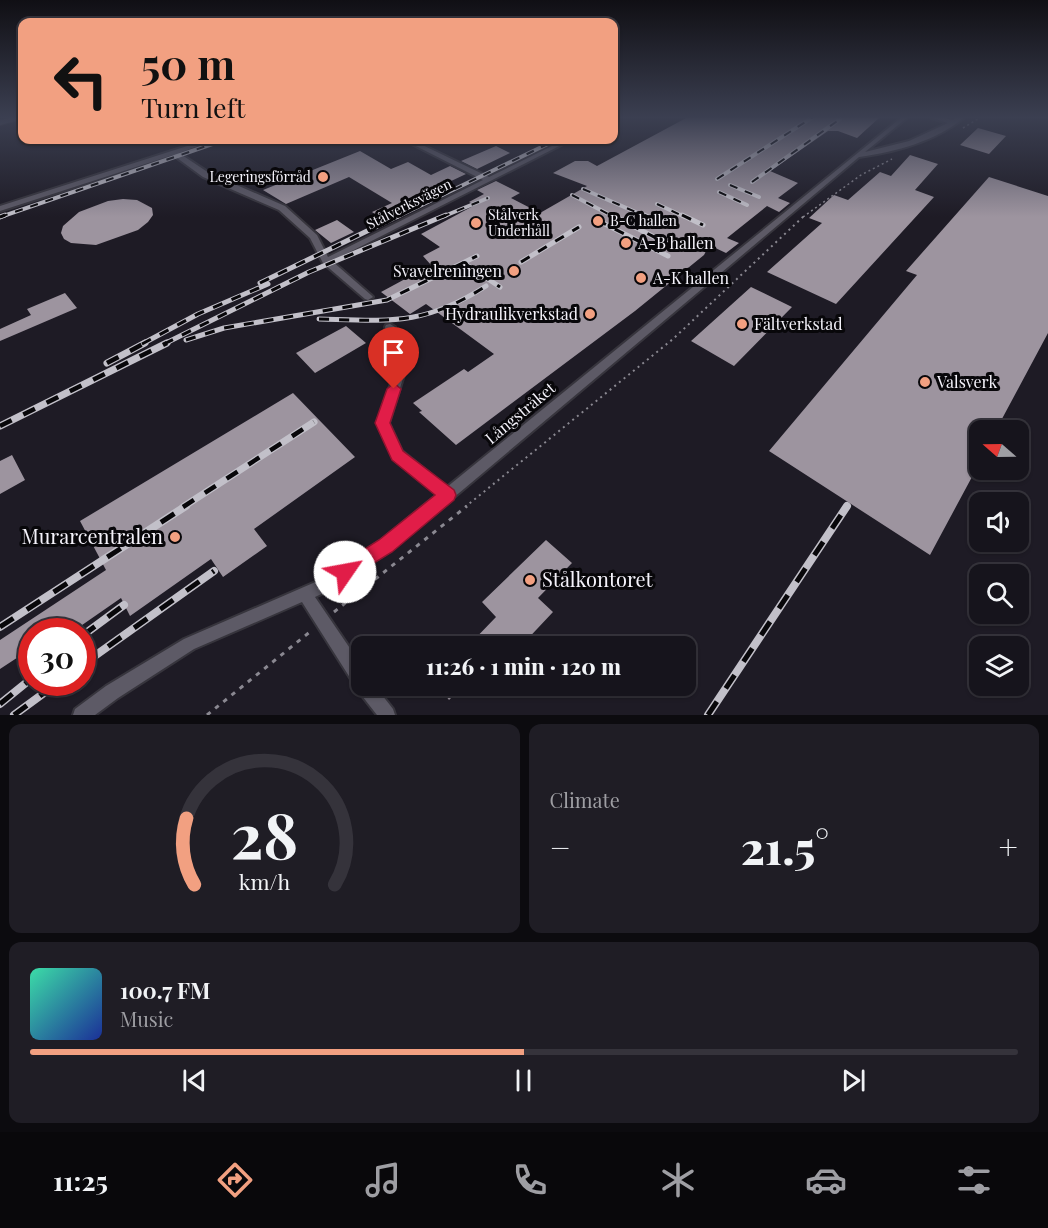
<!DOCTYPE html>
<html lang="en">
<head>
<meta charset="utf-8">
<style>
  body { margin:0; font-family:"Playfair Display",serif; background:#1f1d25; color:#f1f3f6; height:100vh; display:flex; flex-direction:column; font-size:22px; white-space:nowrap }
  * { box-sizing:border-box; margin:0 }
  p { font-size:20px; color:#9e9ea3 }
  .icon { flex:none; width:33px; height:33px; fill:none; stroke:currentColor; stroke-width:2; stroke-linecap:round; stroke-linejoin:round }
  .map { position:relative; height:715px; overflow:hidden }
  .side { display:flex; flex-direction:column; gap:9px; padding:9px; background:#0c0b0f; flex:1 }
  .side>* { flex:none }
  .banner { position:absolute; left:18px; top:18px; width:600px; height:126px; border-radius:12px; box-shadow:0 2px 4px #0004,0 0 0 2px #35333b; background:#f2a081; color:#111; overflow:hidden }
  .needle { width:39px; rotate:290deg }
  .controls { position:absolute; left:969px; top:420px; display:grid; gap:12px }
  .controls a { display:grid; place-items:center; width:60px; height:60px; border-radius:12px; background:#16141c; box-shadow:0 2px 4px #0004,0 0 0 2px #35333b; font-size:30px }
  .speed { position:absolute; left:18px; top:618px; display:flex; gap:12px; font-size:30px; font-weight:700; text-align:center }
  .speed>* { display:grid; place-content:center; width:78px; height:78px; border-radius:50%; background:#16141c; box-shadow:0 2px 4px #0004,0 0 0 2px #35333b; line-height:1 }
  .speed .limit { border:9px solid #d22; background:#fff; color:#111 }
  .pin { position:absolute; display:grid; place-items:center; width:51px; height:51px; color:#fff; margin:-62px -26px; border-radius:50% 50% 50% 0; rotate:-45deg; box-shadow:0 0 6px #0007 }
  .pin .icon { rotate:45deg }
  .me { position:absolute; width:66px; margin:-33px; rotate:57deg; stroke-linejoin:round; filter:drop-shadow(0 0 4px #0008) }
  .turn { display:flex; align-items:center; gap:21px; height:126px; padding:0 24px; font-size:27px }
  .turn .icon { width:78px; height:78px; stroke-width:2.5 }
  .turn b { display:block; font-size:42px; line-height:51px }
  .big { font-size:45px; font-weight:800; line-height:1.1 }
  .side .widget { flex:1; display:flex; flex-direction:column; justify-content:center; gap:9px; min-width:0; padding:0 21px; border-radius:12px; background:#1f1d25 }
  .side .dial { align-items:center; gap:0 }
  .dial svg { height:156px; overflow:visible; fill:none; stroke:#35333b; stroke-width:7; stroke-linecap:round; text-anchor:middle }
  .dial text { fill:#f1f3f6; stroke:none }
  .song { display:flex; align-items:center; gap:18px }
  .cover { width:72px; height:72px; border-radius:9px; background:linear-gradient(135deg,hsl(160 70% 55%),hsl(230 70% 35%)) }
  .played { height:6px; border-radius:3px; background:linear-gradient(90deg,#f2a081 50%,#35333b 50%) }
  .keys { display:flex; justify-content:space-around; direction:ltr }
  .heat { display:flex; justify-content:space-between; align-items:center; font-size:33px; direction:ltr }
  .side .tiles { flex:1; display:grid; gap:9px; grid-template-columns:1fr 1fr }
  .widget:last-child { grid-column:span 2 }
  .trip { position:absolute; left:351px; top:636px; width:345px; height:60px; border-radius:12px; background:#16141c; box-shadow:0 2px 4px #0004,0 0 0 2px #35333b; font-weight:800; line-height:60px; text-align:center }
  .tab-bar { display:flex; height:96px; justify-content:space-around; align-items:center; background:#09080b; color:#9e9ea3 }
  .tab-bar .icon { width:42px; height:42px }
  .tab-bar .current { color:#f2a081 }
  .tab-bar b { font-size:27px; color:#f1f3f6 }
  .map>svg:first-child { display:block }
</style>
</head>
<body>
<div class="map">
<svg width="1048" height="715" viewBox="0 0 1048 715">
  <rect width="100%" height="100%" fill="#1e1b25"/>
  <path fill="#9d949f" d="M688 117H880L857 138 838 131H828L770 171 798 183 778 198 790 203 779 212 767 206 727 238 739 243 726 253 709 245 704 255 635 311 456 445 419 412 422 411 413 403 464 369 468 372 494 354 426 304 410 314 381 292 431 265 423 256 440 247 421 234 475 205 469 202 484 194 477 190 496 181 520 193 511 198 540 213 587 186 553 173 575 161H588L597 166Z
    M978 128 1006 136 989 154 960 145Z
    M496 146 510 153 477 169 461 161Z
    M360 151 391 169 408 162 431 175 450 166 466 174 411 200 412 203 382 219 372 212 392 203 349 177 286 204 263 190Z
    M910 155 938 164 915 190 934 197 836 304 767 272 822 223 809 218 834 195 848 200 880 172 891 176Z
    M989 177 1048 196V333L996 430H980V462L930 555 769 451 917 275 906 271Z
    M123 199 137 200 152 208 153 215 148 222 138 230 96 245 71 243 64 239 61 233 63 226 79 212 108 201Z
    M337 220 354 232 331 243 315 230Z
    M751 287 792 307 734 366 691 341Z
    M65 293 77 308 0 341V329L31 315 27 309Z
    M346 326 366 343 315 373 296 353Z
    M293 393 355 457 254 529 267 546 223 577 211 559 130 616 121 598 72 632H32V648L0 669V640L106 570 80 521Z
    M12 455 25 480 0 494V461Z
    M546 540 572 563 538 598 553 612 521 646H468L496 617 482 602Z
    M438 686H463L449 700Z"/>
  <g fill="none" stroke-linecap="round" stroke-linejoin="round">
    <defs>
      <path id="minor" d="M902 117H908L865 152 909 141 948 123 932 118 931 117H940L953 120 958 117H965C936 141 896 152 859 157L390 551 330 590 315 597 362 666V686H375L393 709 395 715H377L359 692 302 602 194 649 118 698 95 715H73L75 709 106 686 184 639 320 580 380 541 438 494 394 459 377 423 395 372 385 327 386 325 390 324 395 327 405 372 389 423 402 451 447 487Z
        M206 140H214L179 153 209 173 285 206 317 235 328 257 483 180 406 141 405 140H412L489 177 564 140H571L332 261 371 295 373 297 368 300 365 299 323 263 310 238 279 210 203 177 173 155 0 211V206Z"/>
      <path id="tertiary" d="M15 117H22V119L0 125V120Z"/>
    </defs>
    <use href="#minor" stroke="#37353d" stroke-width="4"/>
    <use href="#tertiary" stroke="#37353d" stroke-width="2"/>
    <path stroke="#8a8891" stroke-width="1.5" stroke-dasharray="2 3" stroke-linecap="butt" d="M963 128 981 117
      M803 217 861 175 892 159"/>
    <path stroke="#8a8891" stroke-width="2" stroke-dasharray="2 4" stroke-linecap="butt" d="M465 507 673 339 805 215"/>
    <path stroke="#8a8891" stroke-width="3" stroke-dasharray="4.5 6" stroke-linecap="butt" d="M334 612 467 506
      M207 715 311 631"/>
    <use href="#minor" fill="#5d5a66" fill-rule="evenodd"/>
    <use href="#tertiary" fill="#5d5a66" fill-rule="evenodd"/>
    <defs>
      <path id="rail-far3" d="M717 179 813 117
        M752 182 840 119
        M730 185 759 197
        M583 189 647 217
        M719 192 747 205
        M572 195 614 217
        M657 204 685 217
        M0 217 224 140
        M397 217 556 140
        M442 217 488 198"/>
      <path id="rail-far2" d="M612 215 677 249
        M644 215 666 225
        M682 215 703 225
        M0 217 5 215
        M597 220 668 256
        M521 262 579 227
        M464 263 500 287
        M260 283 400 215
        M319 319C390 321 424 326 486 286
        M186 340 224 328 387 300 477 256
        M142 344 198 314 268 284
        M164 344 309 272 446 215"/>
      <path id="rail-far1" d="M107 363 145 343
        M0 426 167 343
        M183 507 314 422"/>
      <path id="rail" d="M0 627 186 506
        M82 636 124 605
        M82 665 214 571
        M0 704 32 678
        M14 715 59 682
        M708 715 847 506"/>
    </defs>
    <use href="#rail-far3" stroke="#c2c0c9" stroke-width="4"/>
    <use href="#rail-far2" stroke="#c2c0c9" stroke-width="5"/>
    <use href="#rail-far1" stroke="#c2c0c9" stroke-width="7"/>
    <use href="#rail" stroke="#c2c0c9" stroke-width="8"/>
    <use href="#rail-far3" stroke="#08070a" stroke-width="2" stroke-dasharray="8" stroke-linecap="butt"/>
    <use href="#rail-far2" stroke="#08070a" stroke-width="3" stroke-dasharray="10" stroke-linecap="butt"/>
    <use href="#rail-far1" stroke="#08070a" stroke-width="4.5" stroke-dasharray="13" stroke-linecap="butt"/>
    <use href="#rail" stroke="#08070a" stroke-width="5" stroke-dasharray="16" stroke-linecap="butt"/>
  </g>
  <linearGradient id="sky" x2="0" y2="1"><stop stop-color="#100f14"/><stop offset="0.54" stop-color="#3b3f51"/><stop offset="1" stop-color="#3b3f51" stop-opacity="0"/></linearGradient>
  <rect width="1048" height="217" fill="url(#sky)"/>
  <path fill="#e11d48" stroke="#92132f" stroke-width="1.5" d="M394 383 401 389 390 423 403 451 454 490 456 495 454 500 392 552 345 581 338 579 336 572 338 566 379 540 435 495 392 460 375 423 387 389Z"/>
  <g fill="#f2a081" stroke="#08070a" stroke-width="2">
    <circle cx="323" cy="177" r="6"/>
    <circle cx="598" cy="221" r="6"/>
    <circle cx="476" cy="223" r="6"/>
    <circle cx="626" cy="243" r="6"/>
    <circle cx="514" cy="271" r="6"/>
    <circle cx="641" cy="278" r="6"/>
    <circle cx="590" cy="314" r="6"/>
    <circle cx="742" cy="324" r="6"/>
    <circle cx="925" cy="382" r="6"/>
    <circle cx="175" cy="537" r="6"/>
    <circle cx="530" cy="580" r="6"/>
  </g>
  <g text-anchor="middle" stroke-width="6" stroke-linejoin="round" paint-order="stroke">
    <g font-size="14" fill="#f4f2fa" stroke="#08070a" text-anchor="start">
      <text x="311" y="182" text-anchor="end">Legeringsförråd</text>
      <text x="488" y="220">Stålverk<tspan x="488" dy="16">Underhåll</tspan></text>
      <text x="610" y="226">B-C hallen</text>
    </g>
    <g font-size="14" fill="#f4f2fa" stroke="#08070a">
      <text transform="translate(409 204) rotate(-27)" y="5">Stålverksvägen</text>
    </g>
    <g font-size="16" fill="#f4f2fa" stroke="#08070a" text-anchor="start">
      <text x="638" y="249">A-B hallen</text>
      <text x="502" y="277" text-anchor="end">Svavelreningen</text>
      <text x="653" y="284">A-K hallen</text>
      <text x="578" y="320" text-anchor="end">Hydraulikverkstad</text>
      <text x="754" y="330">Fältverkstad</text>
      <text x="937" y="388">Valsverk</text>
    </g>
    <g font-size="16" fill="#f4f2fa" stroke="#08070a">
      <text transform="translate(520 413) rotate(-40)" y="6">Långstråket</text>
    </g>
    <g font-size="20" fill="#f4f2fa" stroke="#08070a" text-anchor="end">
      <text x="163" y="544">Murarcentralen</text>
      <text x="542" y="587" text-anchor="start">Stålkontoret</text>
    </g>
  </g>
</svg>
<div class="controls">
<a><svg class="needle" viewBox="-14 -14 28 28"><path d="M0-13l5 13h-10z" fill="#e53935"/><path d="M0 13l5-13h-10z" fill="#9e9ea3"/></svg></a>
<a><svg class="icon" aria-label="sound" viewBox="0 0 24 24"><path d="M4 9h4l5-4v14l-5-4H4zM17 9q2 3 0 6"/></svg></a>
<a><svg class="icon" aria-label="search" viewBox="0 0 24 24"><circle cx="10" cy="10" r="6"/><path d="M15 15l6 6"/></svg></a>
<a><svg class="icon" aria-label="layers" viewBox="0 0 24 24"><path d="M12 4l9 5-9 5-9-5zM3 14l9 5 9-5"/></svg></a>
</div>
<div class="speed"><div class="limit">30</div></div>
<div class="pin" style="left:394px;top:389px;background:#d93025"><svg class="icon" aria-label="arrive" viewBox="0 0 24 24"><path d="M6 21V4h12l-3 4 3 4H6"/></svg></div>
<svg class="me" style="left:345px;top:572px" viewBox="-20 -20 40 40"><circle r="19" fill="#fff"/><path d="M0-13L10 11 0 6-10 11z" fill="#e11d48"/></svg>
<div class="trip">11:26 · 1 min · 120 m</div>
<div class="banner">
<div class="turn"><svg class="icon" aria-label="left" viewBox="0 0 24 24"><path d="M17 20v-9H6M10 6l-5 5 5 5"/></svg><div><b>50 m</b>Turn left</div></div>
</div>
</div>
<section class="side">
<div class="tiles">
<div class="widget dial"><svg viewBox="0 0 100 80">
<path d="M14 69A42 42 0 1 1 86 69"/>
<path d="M14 69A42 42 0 0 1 10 35" stroke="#f2a081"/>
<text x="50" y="56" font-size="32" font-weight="700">28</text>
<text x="50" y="72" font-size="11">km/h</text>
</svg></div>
<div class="widget"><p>Climate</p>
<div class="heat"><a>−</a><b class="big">21.5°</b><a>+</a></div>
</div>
<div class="widget">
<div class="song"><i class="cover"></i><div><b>100.7 FM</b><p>Music</p></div></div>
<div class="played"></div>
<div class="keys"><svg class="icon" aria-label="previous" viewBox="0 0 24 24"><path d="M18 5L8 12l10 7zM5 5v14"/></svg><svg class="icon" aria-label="pause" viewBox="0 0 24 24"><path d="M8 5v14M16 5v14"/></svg><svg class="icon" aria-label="next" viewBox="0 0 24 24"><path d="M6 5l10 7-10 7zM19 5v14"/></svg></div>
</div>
</div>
</section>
<nav class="tab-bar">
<b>11:25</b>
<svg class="icon current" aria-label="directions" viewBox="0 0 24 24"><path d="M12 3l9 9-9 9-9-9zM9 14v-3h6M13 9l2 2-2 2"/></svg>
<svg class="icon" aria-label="music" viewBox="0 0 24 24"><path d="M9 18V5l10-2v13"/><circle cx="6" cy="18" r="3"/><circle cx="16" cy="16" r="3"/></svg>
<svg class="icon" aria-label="phone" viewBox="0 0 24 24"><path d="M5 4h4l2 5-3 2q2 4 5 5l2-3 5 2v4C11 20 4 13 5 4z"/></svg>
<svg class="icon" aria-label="climate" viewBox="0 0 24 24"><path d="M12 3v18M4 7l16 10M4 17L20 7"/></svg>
<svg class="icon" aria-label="car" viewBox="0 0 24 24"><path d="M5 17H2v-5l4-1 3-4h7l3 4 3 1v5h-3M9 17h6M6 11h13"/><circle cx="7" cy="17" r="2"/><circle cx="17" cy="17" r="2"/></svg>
<svg class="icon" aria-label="filters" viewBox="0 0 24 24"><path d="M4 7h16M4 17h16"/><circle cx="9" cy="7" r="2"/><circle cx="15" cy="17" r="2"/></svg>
</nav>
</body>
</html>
